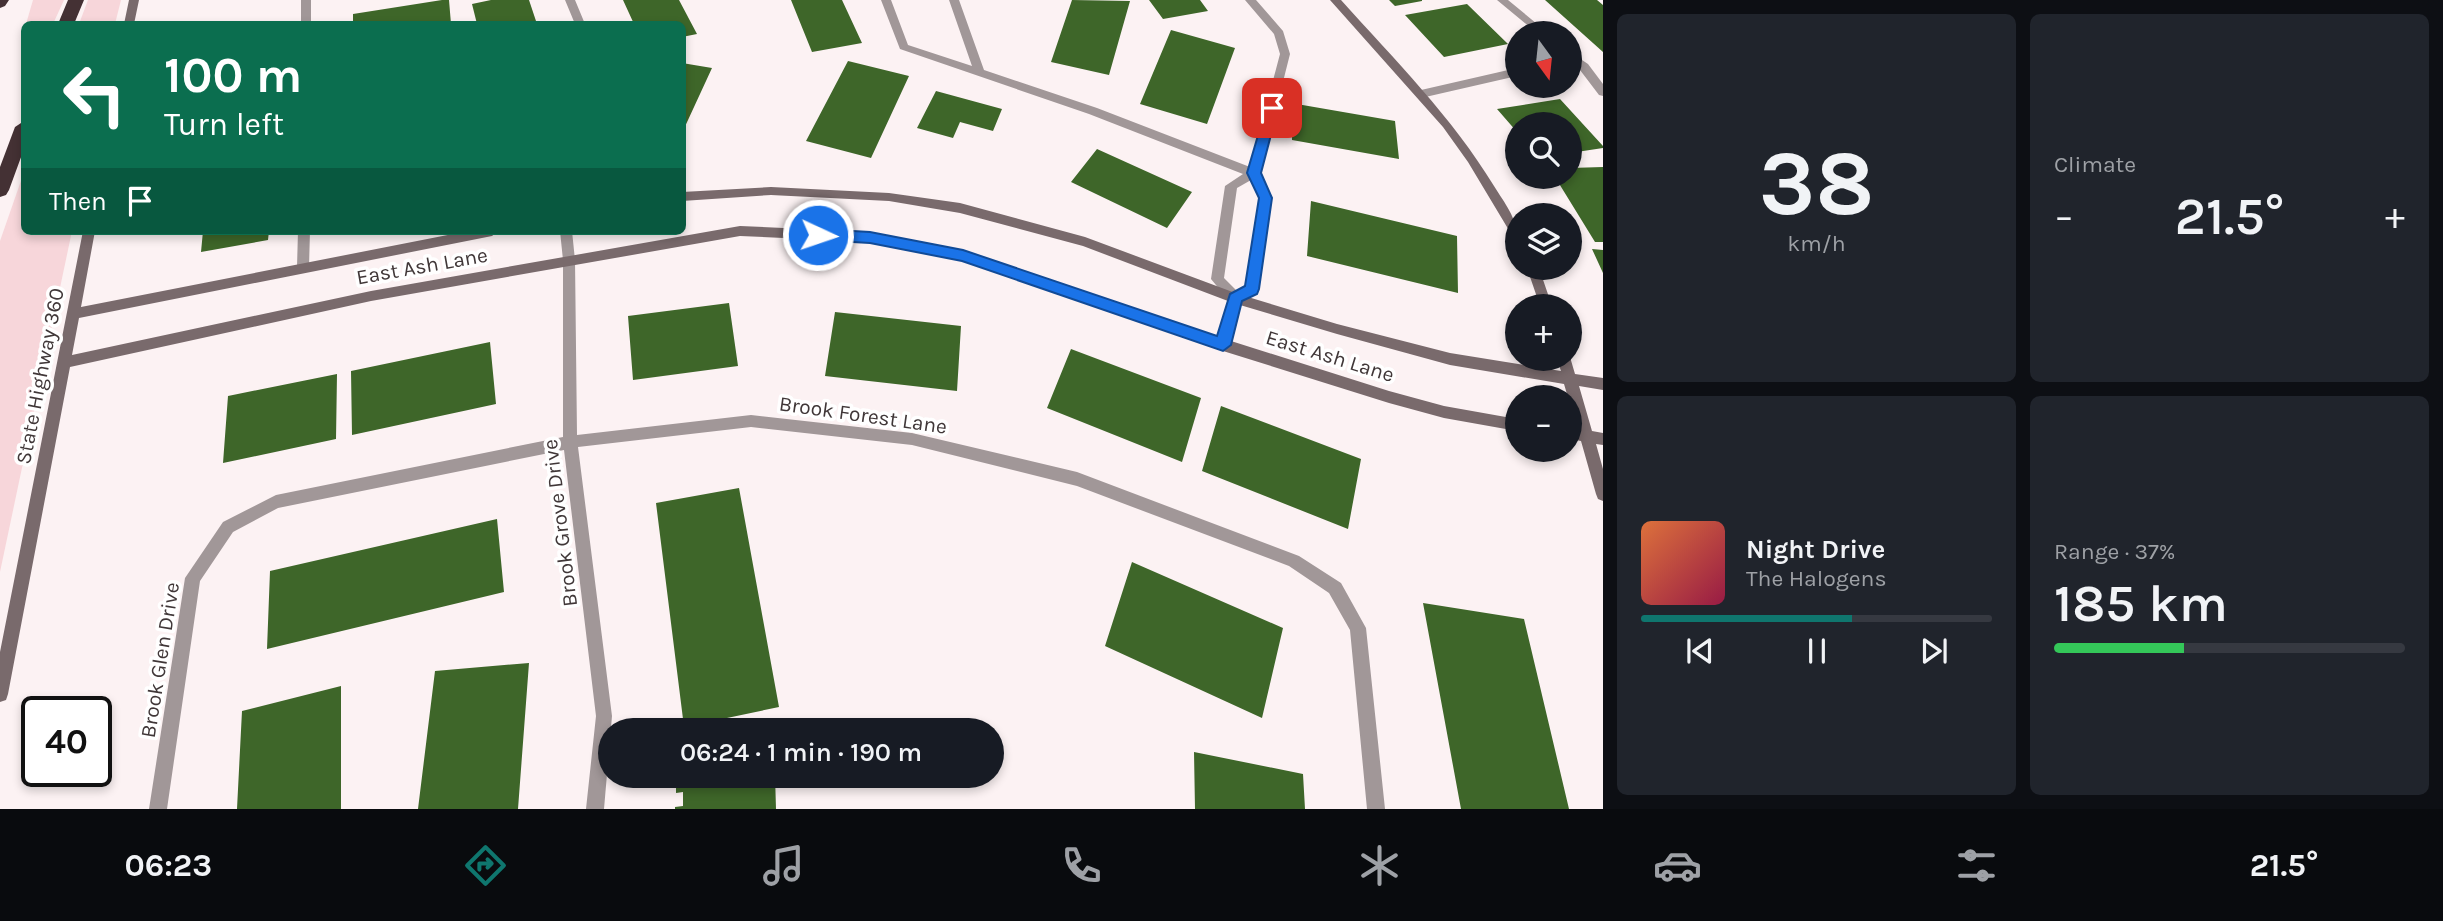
<!DOCTYPE html>
<html lang="en">
<head>
<meta charset="utf-8">
<style>
  body { margin:0; font-family:Karla,sans-serif; background:#20242c; color:#f1f3f6; height:100vh; display:flex; flex-direction:column; font-size:26px; white-space:nowrap }
  * { box-sizing:border-box; margin:0 }
  p { font-size:23px; color:#9ea1a6 }
  .icon { flex:none; width:38px; height:38px; fill:none; stroke:currentColor; stroke-width:2; stroke-linecap:round; stroke-linejoin:round }
  .map { position:relative; flex:1; overflow:hidden }
  .details { display:flex; flex-direction:column; gap:14px; padding:14px; background:#0d0f14; width:840px }
  .details>* { flex:none }
  .banner { position:absolute; left:21px; top:21px; width:665px; height:214px; border-radius:10px; box-shadow:0 4px 10px #0003; background:#0b6e4f; color:#fff; overflow:hidden }
  .needle { width:46px; rotate:165deg }
  .fabs { position:absolute; left:1505px; top:21px; display:grid; gap:14px }
  .fabs a { display:grid; place-items:center; width:77px; height:77px; border-radius:50%; background:#171b24; box-shadow:0 4px 10px #0003; font-size:35px }
  .speed { position:absolute; left:21px; top:696px; display:flex; gap:14px; font-size:35px; font-weight:700; text-align:center }
  .speed>* { display:grid; place-content:center; width:91px; height:91px; border-radius:50%; background:#171b24; box-shadow:0 4px 10px #0003; line-height:1 }
  .speed .limit { border:4px solid #111; border-radius:10px; background:#fff; color:#111 }
  .pin { position:absolute; display:grid; place-items:center; width:60px; height:60px; color:#fff; margin:-30px; border-radius:14px; box-shadow:0 4px 10px #0006 }
  .me { position:absolute; width:77px; margin:-38px; rotate:93deg; stroke-linejoin:round; filter:drop-shadow(0 0 5px #0008) }
  .turn { display:flex; align-items:center; gap:24px; height:147px; padding:0 28px; font-size:32px }
  .turn .icon { width:91px; height:91px; stroke-width:2.5 }
  .turn b { display:block; font-size:49px; line-height:60px }
  .then { display:flex; align-items:center; height:66px; padding:0 28px; background:#0003; gap:14px; font-size:26px }
  .big { font-size:52px; font-weight:600; line-height:1.1 }
  .details .card { flex:1; display:flex; flex-direction:column; justify-content:center; gap:10px; min-width:0; padding:0 24px; border-radius:10px; background:#20242c }
  .details .dial { align-items:center; gap:0 }
  .dial b { font-size:91px; line-height:1 }
  .song { display:flex; align-items:center; gap:21px }
  .cover { width:84px; height:84px; border-radius:10px; background:linear-gradient(135deg,hsl(20 70% 55%),hsl(340 70% 35%)) }
  .played { height:7px; border-radius:4px; background:linear-gradient(90deg,#0f766e 60%,#363941 60%) }
  .keys { display:flex; justify-content:space-around; direction:ltr }
  .heat { display:flex; justify-content:space-between; align-items:center; font-size:38px; direction:ltr }
  .charge { height:10px; border-radius:5px; background:linear-gradient(90deg,#34c759 37%,#363941 0) }
  .details .tiles { flex:1; display:grid; gap:14px; grid-template-columns:repeat(2,1fr) }
  .trip { position:absolute; left:598px; top:718px; width:406px; height:70px; border-radius:35px; background:#171b24; box-shadow:0 4px 10px #0003; font-weight:600; line-height:70px; text-align:center }
  .menu { display:flex; height:112px; justify-content:space-around; align-items:center; background:#090b0e; color:#9ea1a6 }
  .menu .icon { width:49px; height:49px }
  .menu .active { color:#0f766e }
  .menu b { font-size:32px; color:#f1f3f6 }
  main { display:flex; flex:1; min-height:0 }
  .map>svg:first-child { display:block }
</style>
</head>
<body>
<main>
<div class="map">
<svg width="1603" height="809" viewBox="0 0 1603 809">
  <rect width="100%" height="100%" fill="#fcf2f3"/>
  <path fill="#f7d6da" d="M33 0H64L53 24H26Z
    M88 0H121L115 24H79Z
    M24 172V231H72L0 572V241Z"/>
  <path fill="#3e6629" d="M442 0H449L451 24H353V14Z
    M491 0H529L537 24H477L472 4Z
    M623 0H679L697 34 682 37V24H634Z
    M791 0H842L862 43 812 52Z
    M1072 0 1130 1 1109 75 1051 62Z
    M1149 0H1200L1208 11 1163 19Z
    M1389 0H1422V1L1395 6Z
    M1545 0H1597L1603 5V52Z
    M1467 4 1508 44 1444 57 1405 15Z
    M1171 30 1235 48 1207 124 1140 104Z
    M848 61 909 76 871 158 806 141Z
    M682 63 712 68 682 133Z
    M936 91 1002 109 993 131 960 122 953 138 917 128Z
    M1560 99 1603 146V148L1570 153V124H1517V132L1497 109Z
    M1291 103 1395 121 1399 159 1292 140Z
    M1097 149 1192 192 1167 228 1071 182Z
    M1603 167V242H1595L1555 177H1570V168Z
    M1311 201 1457 236 1458 293 1307 256Z
    M203 231H269L268 240 201 252Z
    M1592 249 1603 250V273Z
    M729 303 738 366 633 380 628 316Z
    M835 312 961 326 957 391 825 376Z
    M490 342 496 404 352 435 351 371Z
    M1071 349 1201 398 1182 462 1047 408Z
    M337 374 336 439 223 463 228 396Z
    M1221 406 1361 459 1348 529 1202 471Z
    M739 488 779 707 684 727 656 503Z
    M497 519 504 592 267 649 270 571Z
    M1132 562 1283 628 1262 718 1105 646Z
    M1423 603 1524 619 1569 809H1461Z
    M529 663 518 809H418L435 671Z
    M341 686V809H237L242 711Z
    M1194 752 1303 774 1305 809H1195Z
    M676 775H775L776 809H675V807L683 806V792L676 793Z"/>
  <g fill="none" stroke-linecap="round" stroke-linejoin="round">
    <path fill="#a19798" fill-rule="evenodd" d="M301 0H311V24H301Z
      M565 0H575L585 24H575Z
      M881 0H891L908 45 972 66 949 0H959L984 70 1097 108 1250 167 1280 54 1274 34 1245 0H1256L1283 31 1290 54 1260 173 1271 198 1257 293 1235 303 1230 302 1211 279 1225 186 1243 174 1089 114 900 49ZM1251 180 1259 198 1246 286 1237 291 1224 278 1237 188Z
      M1497 0H1508L1548 33H1537Z
      M1570 52 1588 64 1603 84V96L1599 95 1580 70 1570 61Z
      M1517 68V76L1421 98 1415 94 1421 90Z
      M298 231H310L309 267 303 272 297 267Z"/>
    <path fill="#a19798" fill-rule="evenodd" d="M560 231H572L575 260 577 435 751 415 912 433 1077 472 1299 556 1341 583 1366 628 1385 809H1367L1350 630 1329 593 1289 566 1077 486 912 445 751 427 578 447 612 716 604 809H586L596 716 564 450 278 508 233 532 200 581 167 809H149L185 578 223 522 276 495 563 437V260Z"/>
    <path fill="#796a6c" fill-rule="evenodd" d="M129 0H139L134 24H124Z
      M1330 0H1341C1395 60 1452 117 1494 186 1505 204 1517 217 1517 239L1513 237 1468 162 1443 127Z
      M771 187 889 193 960 203 1085 237 1238 294 1337 324 1450 353 1561 371 1557 359H1570V357L1575 374 1603 378V390L1579 386 1592 431 1603 433V445L1596 444 1603 469V501L1598 499 1596 494 1581 441 1570 439V427L1577 428 1564 384 1450 365 1337 334 1240 305 1231 341 1389 391 1444 406 1517 419V431L1444 418 1389 403 1223 351 962 261 870 242 740 236 371 301 70 367 8 694 6 700 0 702V652L83 231H95L81 307 468 231H498L492 236 79 318 72 355 371 291 740 226 870 232 963 251 1218 337 1228 301 1083 246 960 213 889 201 771 195 682 201V192Z
      M1527 268H1539L1552 306H1540Z"/>
    <path fill="#443134" fill-rule="evenodd" d="M0 0H9L5 6 0 8Z
      M68 0H84L74 24H58Z
      M24 121V149L9 190 6 195 0 197V167L15 127Z"/>
  </g>
  <path fill="#1a73e8" stroke="#114b97" stroke-width="2" d="M1272 103 1278 108 1261 173 1272 198 1259 289 1257 294 1242 301 1231 345 1223 351 962 261 870 243 818 240 811 235 818 229 870 232 963 250 1217 336 1230 294 1245 286 1259 198 1247 173 1266 108Z"/>
  <g text-anchor="middle" stroke-width="7" stroke-linejoin="round" paint-order="stroke">
    <g font-size="21" fill="#403738" stroke="#fff">
      <text transform="translate(422 266) rotate(-10)" y="7">East Ash Lane</text>
      <text transform="translate(1330 356) rotate(17)" y="7">East Ash Lane</text>
      <text transform="translate(40 376) rotate(-79)" y="7">State Highway 360</text>
      <text transform="translate(863 415) rotate(8)" y="7">Brook Forest Lane</text>
      <text transform="translate(560 523) rotate(-97)" y="7">Brook Grove Drive</text>
      <text transform="translate(160 660) rotate(-81)" y="7">Brook Glen Drive</text>
    </g>
  </g>
</svg>
<div class="fabs">
<a><svg class="needle" viewBox="-14 -14 28 28"><path d="M0-13l5 13h-10z" fill="#e53935"/><path d="M0 13l5-13h-10z" fill="#9ea1a6"/></svg></a>
<a><svg class="icon" aria-label="search" viewBox="0 0 24 24"><circle cx="10" cy="10" r="6"/><path d="M15 15l6 6"/></svg></a>
<a><svg class="icon" aria-label="layers" viewBox="0 0 24 24"><path d="M12 4l9 5-9 5-9-5zM3 14l9 5 9-5"/></svg></a>
<a>+</a>
<a>−</a>
</div>
<div class="speed"><div class="limit">40</div></div>
<div class="pin" style="left:1272px;top:108px;background:#d93025"><svg class="icon" aria-label="arrive" viewBox="0 0 24 24"><path d="M6 21V4h12l-3 4 3 4H6"/></svg></div>
<svg class="me" style="left:818px;top:235px" viewBox="-20 -20 40 40"><circle r="17" fill="#1a73e8" stroke="#fff" stroke-width="3"/><path d="M0-11L8 9 0 5-8 9z" fill="#fff"/></svg>
<div class="trip">06:24 · 1 min · 190 m</div>
<div class="banner">
<div class="turn"><svg class="icon" aria-label="left" viewBox="0 0 24 24"><path d="M17 20v-9H6M10 6l-5 5 5 5"/></svg><div><b>100 m</b>Turn left</div></div>
<div class="then">Then<svg class="icon" aria-label="arrive" viewBox="0 0 24 24"><path d="M6 21V4h12l-3 4 3 4H6"/></svg></div>
</div>
</div>
<section class="details">
<div class="tiles">
<div class="card dial"><b>38</b><p>km/h</p></div>
<div class="card"><p>Climate</p>
<div class="heat"><a>−</a><b class="big">21.5°</b><a>+</a></div>
</div>
<div class="card">
<div class="song"><i class="cover"></i><div><b>Night Drive</b><p>The Halogens</p></div></div>
<div class="played"></div>
<div class="keys"><svg class="icon" aria-label="previous" viewBox="0 0 24 24"><path d="M18 5L8 12l10 7zM5 5v14"/></svg><svg class="icon" aria-label="pause" viewBox="0 0 24 24"><path d="M8 5v14M16 5v14"/></svg><svg class="icon" aria-label="next" viewBox="0 0 24 24"><path d="M6 5l10 7-10 7zM19 5v14"/></svg></div>
</div>
<div class="card"><p>Range · 37%</p><b class="big">185 km</b><div class="charge"></div></div>
</div>
</section>
</main>
<nav class="menu">
<b>06:23</b>
<svg class="icon active" aria-label="directions" viewBox="0 0 24 24"><path d="M12 3l9 9-9 9-9-9zM9 14v-3h6M13 9l2 2-2 2"/></svg>
<svg class="icon" aria-label="music" viewBox="0 0 24 24"><path d="M9 18V5l10-2v13"/><circle cx="6" cy="18" r="3"/><circle cx="16" cy="16" r="3"/></svg>
<svg class="icon" aria-label="phone" viewBox="0 0 24 24"><path d="M5 4h4l2 5-3 2q2 4 5 5l2-3 5 2v4C11 20 4 13 5 4z"/></svg>
<svg class="icon" aria-label="climate" viewBox="0 0 24 24"><path d="M12 3v18M4 7l16 10M4 17L20 7"/></svg>
<svg class="icon" aria-label="car" viewBox="0 0 24 24"><path d="M5 17H2v-5l4-1 3-4h7l3 4 3 1v5h-3M9 17h6M6 11h13"/><circle cx="7" cy="17" r="2"/><circle cx="17" cy="17" r="2"/></svg>
<svg class="icon" aria-label="filters" viewBox="0 0 24 24"><path d="M4 7h16M4 17h16"/><circle cx="9" cy="7" r="2"/><circle cx="15" cy="17" r="2"/></svg>
<b>21.5°</b>
</nav>
</body>
</html>
